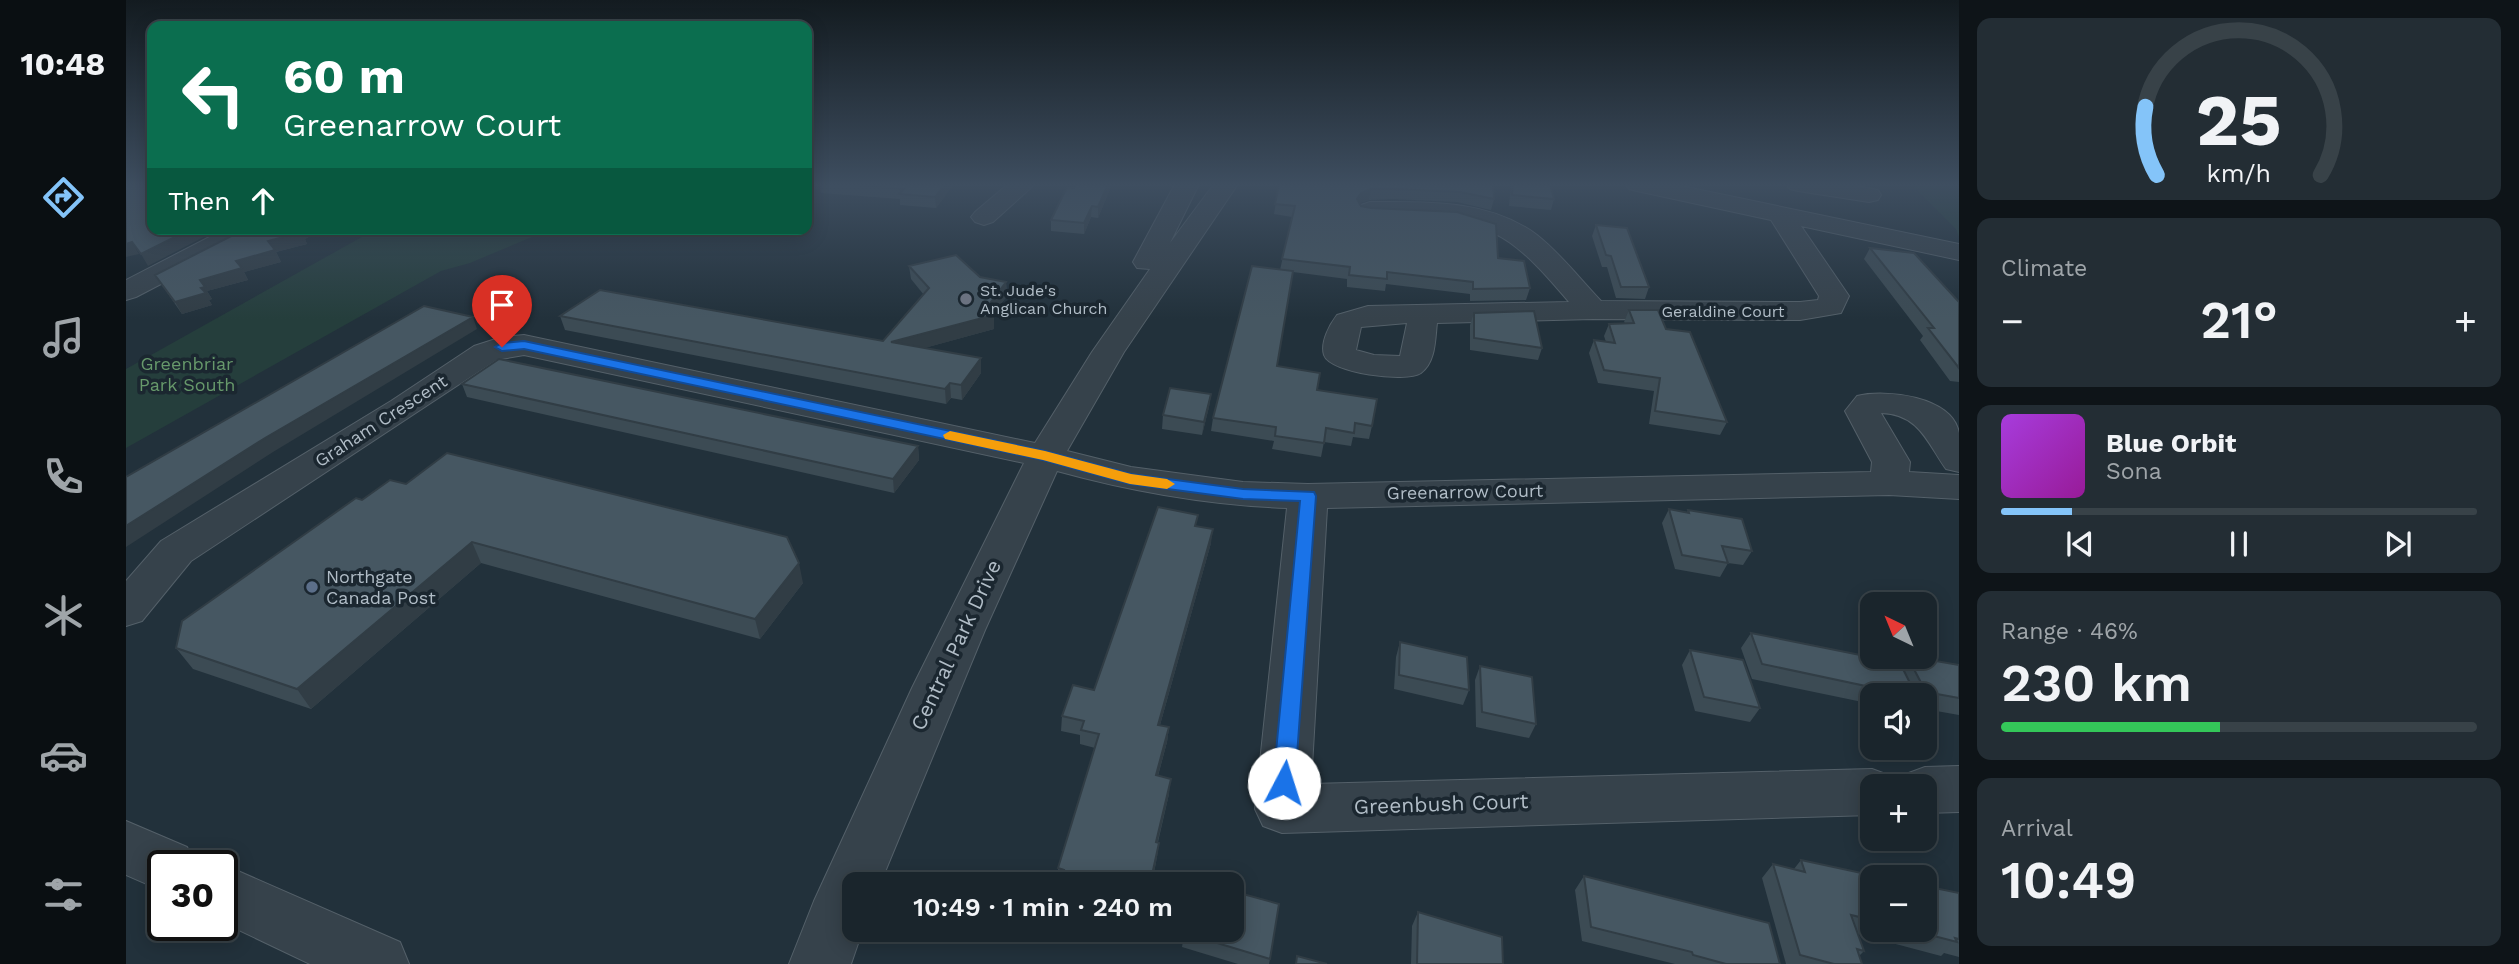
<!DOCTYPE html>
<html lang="en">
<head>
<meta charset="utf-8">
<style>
  body { margin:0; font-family:"Work Sans",sans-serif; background:#232d34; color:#f1f3f6; height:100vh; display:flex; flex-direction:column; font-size:26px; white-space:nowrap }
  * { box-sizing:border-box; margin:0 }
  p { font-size:23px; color:#9fa5a9 }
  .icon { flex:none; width:38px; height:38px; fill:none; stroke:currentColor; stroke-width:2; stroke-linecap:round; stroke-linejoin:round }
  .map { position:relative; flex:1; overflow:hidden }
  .side { display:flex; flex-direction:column; gap:18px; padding:18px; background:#0e1418; width:560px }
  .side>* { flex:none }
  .guide { position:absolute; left:21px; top:21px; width:665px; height:214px; border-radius:14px; box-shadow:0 4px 18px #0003,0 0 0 2px #384248; background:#0b6e4f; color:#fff; overflow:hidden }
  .needle { width:46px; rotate:317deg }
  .tools { position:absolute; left:1734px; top:592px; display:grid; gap:14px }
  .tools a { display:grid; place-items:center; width:77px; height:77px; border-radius:14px; background:#1a252c; box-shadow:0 4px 18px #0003,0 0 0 2px #384248; font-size:35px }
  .speed { position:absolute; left:21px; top:850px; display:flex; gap:14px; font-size:35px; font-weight:700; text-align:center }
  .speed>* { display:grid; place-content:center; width:91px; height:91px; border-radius:50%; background:#1a252c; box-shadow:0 4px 18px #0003,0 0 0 2px #384248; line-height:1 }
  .speed .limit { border:4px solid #111; border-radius:10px; background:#fff; color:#111 }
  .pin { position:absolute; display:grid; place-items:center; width:60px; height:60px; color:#fff; margin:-72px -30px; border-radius:50% 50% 50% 0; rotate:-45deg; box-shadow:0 0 7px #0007 }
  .pin .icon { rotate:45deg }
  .me { position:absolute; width:77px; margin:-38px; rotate:5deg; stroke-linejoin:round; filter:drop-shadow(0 0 5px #0008) }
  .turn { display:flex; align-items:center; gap:24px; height:147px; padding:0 21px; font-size:32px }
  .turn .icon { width:91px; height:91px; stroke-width:2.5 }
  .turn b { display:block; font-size:49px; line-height:60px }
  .then { display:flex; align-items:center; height:66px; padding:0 21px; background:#0003; gap:14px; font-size:26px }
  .big { font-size:52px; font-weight:600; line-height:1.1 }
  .side .tile { flex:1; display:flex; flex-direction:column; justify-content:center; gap:10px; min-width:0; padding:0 24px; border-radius:14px; background:#232d34 }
  .side .dial { align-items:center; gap:0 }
  .dial svg { height:182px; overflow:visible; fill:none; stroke:#384248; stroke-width:7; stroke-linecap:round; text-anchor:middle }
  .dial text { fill:#f1f3f6; stroke:none }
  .song { display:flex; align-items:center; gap:21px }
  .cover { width:84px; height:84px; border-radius:10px; background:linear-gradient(135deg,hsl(280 70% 55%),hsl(300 70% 35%)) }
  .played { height:7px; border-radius:4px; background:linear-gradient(90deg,#84c4f9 15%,#384248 15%) }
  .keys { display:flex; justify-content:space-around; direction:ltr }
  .heat { display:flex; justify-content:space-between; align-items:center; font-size:38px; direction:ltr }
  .charge { height:10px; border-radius:5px; background:linear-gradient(90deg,#34c759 46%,#384248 0) }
  .trip { position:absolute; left:716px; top:872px; width:402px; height:70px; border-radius:14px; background:#1a252c; box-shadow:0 4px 18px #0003,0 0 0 2px #384248; font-weight:600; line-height:70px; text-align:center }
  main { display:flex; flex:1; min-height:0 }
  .menu { display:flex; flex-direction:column; width:126px; justify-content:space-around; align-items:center; background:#0a0f12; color:#9fa5a9 }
  .menu .icon { width:49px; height:49px }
  .menu .current { color:#84c4f9 }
  .menu b { font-size:32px; color:#f1f3f6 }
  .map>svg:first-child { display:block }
</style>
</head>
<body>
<main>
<nav class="menu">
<b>10:48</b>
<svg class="icon current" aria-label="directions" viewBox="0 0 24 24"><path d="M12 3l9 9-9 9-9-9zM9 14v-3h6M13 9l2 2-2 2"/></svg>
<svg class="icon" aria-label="music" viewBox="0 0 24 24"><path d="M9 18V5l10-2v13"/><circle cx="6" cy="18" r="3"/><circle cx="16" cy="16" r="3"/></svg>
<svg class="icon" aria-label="phone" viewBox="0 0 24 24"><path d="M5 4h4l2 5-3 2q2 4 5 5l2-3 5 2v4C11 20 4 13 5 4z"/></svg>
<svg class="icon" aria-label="climate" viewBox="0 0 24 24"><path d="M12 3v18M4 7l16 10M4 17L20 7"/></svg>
<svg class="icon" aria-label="car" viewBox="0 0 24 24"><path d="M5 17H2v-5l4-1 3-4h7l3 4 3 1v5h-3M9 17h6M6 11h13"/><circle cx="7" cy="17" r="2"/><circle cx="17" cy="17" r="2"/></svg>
<svg class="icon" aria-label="filters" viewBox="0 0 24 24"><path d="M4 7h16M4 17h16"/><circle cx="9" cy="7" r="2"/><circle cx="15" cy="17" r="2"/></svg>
</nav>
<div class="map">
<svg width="1833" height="964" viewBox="0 0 1833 964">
  <rect width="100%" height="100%" fill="#22313b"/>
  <path fill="#253e3c" d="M1785 184H1833V237L1830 229Z
    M250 229H425L344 263 315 271 0 448V369Z"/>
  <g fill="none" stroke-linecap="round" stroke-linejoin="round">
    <defs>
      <path id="minor" d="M882 184H909L867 222 858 225 849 222 845 217 849 212Z
        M1049 184H1073L1044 243 1088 184H1112L998 352 941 451 1005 467 1117 482 1182 484 1745 472 1746 462 1719 411 1731 396C1759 389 1827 396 1833 433 1833 445 1833 460 1833 472L1820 469C1801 442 1793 414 1755 413L1784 462 1783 472 1833 475V499L1763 495 1201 508 1185 784 1746 769 1765 776 1770 786H1746V815L1156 833 1137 826 1129 809 1161 508C1083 505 1007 492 931 471L859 630 754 884H728V929H737L725 964H663L688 901 786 688 898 463 398 355 370 360 65 561 16 621 0 626V581L35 541 265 401 348 346 376 337 398 335 909 443 966 352 1024 269 1011 268 1007 262Z
        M1499 184H1546L1833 244V260L1675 226 1723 296 1715 313 1674 320 1467 319 1311 323C1309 339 1310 362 1295 373 1280 383 1204 373 1198 355 1194 342 1204 324 1211 315L1242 306 1443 302C1401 253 1374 221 1305 218 1283 216 1257 221 1235 215L1231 210 1235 205 1244 202C1301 202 1363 199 1411 235 1435 254 1454 279 1475 301L1674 302 1692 300 1693 296 1645 220 1511 191 1503 189ZM1281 323 1274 356 1248 355 1230 350 1235 327Z
        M1660 184H1720L1752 190 1755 195 1752 200 1743 202 1672 191 1664 189Z
        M99 229H133L129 235 10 297 0 300V280Z
        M1833 766V812L1799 813V786H1774L1780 774 1799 767Z
        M0 821 61 847 70 866H37V891L0 875Z
        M96 864 274 942 283 964H184L96 922V866H91Z"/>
    </defs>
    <use href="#minor" stroke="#546069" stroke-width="2"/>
    <use href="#minor" fill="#36424b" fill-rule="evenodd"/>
  </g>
  <path fill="#3c4b54" d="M694 184H828L810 208 774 205V199L695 193Z
    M986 184 972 218 965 217 958 234 925 231V220L948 188Z
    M1153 184H1367L1368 199 1365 210 1331 202 1266 199 1243 200 1233 203 1235 206 1372 258 1404 288 1400 300 1344 301V294L1260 284 1259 291 1221 287V279L1167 272 1151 366 1246 426 1243 439 1227 437 1225 446 1198 442 1195 457 1146 449 1148 441 1085 431 1087 418 1154 270 1166 217 1148 214Z
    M1385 184H1424L1428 199 1425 210 1383 206Z
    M1470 225 1523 287 1519 299 1490 298 1481 267H1476L1466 236Z
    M118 229H183L186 235 179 239 181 244 150 252 155 262 118 272 122 280 81 291 86 299 83 300 86 305 56 314 29 275Z
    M1744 248 1833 302V382L1824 381 1794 340 1797 336 1738 259Z
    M783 266 880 282 881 296 867 314 868 329 798 348 855 358V373L836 400 825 398 820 404 439 330 434 316 757 341 798 295 785 279Z
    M1503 310 1540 329 1601 422 1594 435 1523 424 1528 391 1472 383 1463 353 1468 340 1480 342 1478 336 1483 324 1499 323 1498 322Z
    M1348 313 1416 348 1412 360 1344 350V325Z
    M336 384 792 446 793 460 768 493 341 397Z
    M1085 394 1083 407 1076 435 1036 429 1037 415Z
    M230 498 677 583 634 639 355 563 185 709 67 669 50 648Z
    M1543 509 1561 512 1562 510 1626 551 1617 565 1602 563 1594 577 1549 569 1536 523Z
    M1071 526 1085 543 1034 725 1043 727 1041 742 1032 776 1043 794 1032 842 1033 843 1031 857 1026 884H935L932 883V868L969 748 954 744V735L935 731 936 716 968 690Z
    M1625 633 1775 664 1781 656 1833 665V715L1799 709V695H1746V704L1626 679 1615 648Z
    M1274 642 1343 690 1337 705 1268 689 1270 657Z
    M1564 650 1634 708 1624 722 1569 711 1556 665Z
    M1354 666 1410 724 1403 738 1350 727 1349 680Z
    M1675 860 1746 877V929H1799L1833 893V957L1818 953 1815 956 1732 934 1738 951 1733 956 1736 964H1660L1636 878 1647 864 1668 869Z
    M1458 876 1654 964H1549L1456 941 1449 890Z
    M1292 912 1377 964H1285L1286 926Z
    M1059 929 1144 959 1143 964H1112L1056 947Z"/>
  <path fill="#313d45" d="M819 184H828L810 208 809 197Z
    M982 184H986L972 218V207Z
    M1245 189 1243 200 1233 203 1231 199 1235 193Z
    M966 206 965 217 958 234V223Z
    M65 229H93L22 266 15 254Z
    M173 229H183L186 235 179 239 181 244 150 252 155 262 118 272 122 280 81 291 86 299 83 300 86 305 56 314 49 302 75 288 74 280 110 261 142 241Z
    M6 242 13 254 0 257V244Z
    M880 282 881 296 866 315H868V329L766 357 765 342 862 306Z
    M347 317 351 329 147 452 0 547V526L139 438Z
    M855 358V373L836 400 835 385Z
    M824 383 825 398 820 404 819 389Z
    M1085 394 1083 407 1076 435 1078 422Z
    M792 446 793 460 768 493 767 479Z
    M1087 529 1085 543 1030 739 1032 725Z
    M346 542 355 563 185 709 171 689Z
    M673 563 677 583 634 639 629 619Z
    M1043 727 1041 742 1028 790 1030 775Z
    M1045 779 1043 794 1028 856 1030 842Z
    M1033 843 1026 884H1024Z"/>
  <path fill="#465762" stroke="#313d45" stroke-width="2" d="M0 184H26V229H65L15 254 6 242 0 244Z
    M718 184H819L809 197 773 194 778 189Z
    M950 184H982L972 207 966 206 958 223 925 220 941 187 948 188Z
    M1153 184H1367L1368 199 1334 192 1268 189H1245L1235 193 1231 199 1235 206 1245 208 1331 212 1370 224 1372 258 1398 261 1404 288 1347 289V282L1261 272V279L1223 275 1224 267 1156 259 1169 206 1149 204Z
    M1387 184H1424L1428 199 1386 195Z
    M1470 225 1501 228 1523 287H1495L1485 256 1480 255Z
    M119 229H173L176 232 142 241 149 250 110 261 116 268 74 280 79 287 75 288 80 293 49 302 29 275Z
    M1744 248 1788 253 1833 302V368L1802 328H1808Z
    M830 255 854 277 880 282 862 306 868 315 765 342 855 358 835 385 824 383 819 389 434 316 474 290 757 341 803 288 783 266Z
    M1126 266 1167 271 1151 366 1194 373 1191 390 1251 399 1246 426 1229 423 1228 433 1200 428 1198 443 1149 436 1150 427 1087 418Z
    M298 306 347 317 139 438 0 526V477Z
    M1503 310H1532L1540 329 1564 332 1601 422 1529 411 1534 378 1478 370 1468 340 1489 343 1483 324 1508 323Z
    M1408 311 1416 348 1348 338V313Z
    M373 359 792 446 767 479 336 384Z
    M1044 388 1085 394 1078 422 1037 415Z
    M321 453 661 537 673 563 629 619 346 542 171 689 50 648 56 621 230 498 236 500 264 480 280 484Z
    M1032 507 1072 515 1069 526 1087 529 1032 725 1043 727 1030 775 1045 779 1030 842 1033 843 1024 884H997L973 877 971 884H935L938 870 932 868 973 734 955 730 958 721 936 716 947 685 968 690Z
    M1543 509 1563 513 1562 510 1616 519 1626 551 1596 546 1602 563 1556 555Z
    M1625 633 1774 663 1790 695H1782L1636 664Z
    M1274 642 1341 657 1343 690 1273 675Z
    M1564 650 1617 660 1634 708 1578 697Z
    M1781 656 1833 665V698L1800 692Z
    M1354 666 1406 677 1410 724 1356 712Z
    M1675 860 1754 877H1746V920L1725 915 1738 951 1731 949 1736 964H1708L1674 955 1647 864 1679 872Z
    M1458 876 1643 923 1654 964H1600L1567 955 1566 952 1465 927Z
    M1070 881 1081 884H1069Z
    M1799 886 1833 893V939L1829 938 1831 942 1781 929H1799Z
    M1106 891 1153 904 1144 959 1058 933 1059 929H1106Z
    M1292 912 1376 937 1377 964H1291Z
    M1171 956 1201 964H1170Z"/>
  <linearGradient id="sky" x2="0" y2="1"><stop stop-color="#131b20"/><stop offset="0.58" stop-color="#3e4e60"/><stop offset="1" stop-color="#3e4e60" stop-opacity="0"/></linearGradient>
  <rect width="1833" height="319" fill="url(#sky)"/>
  <path fill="#1a73e8" stroke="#114b97" stroke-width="2" d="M398 341 919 451 1005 474 1117 489 1188 492 1190 496 1169 783 1166 789 1158 792 1150 789 1147 783 1174 501 1117 499 1004 484 917 460 398 349 376 351 369 347 376 343Z"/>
  <path fill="#f59e0b" d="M824 431 919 451 1005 474 1041 479 1049 484 1041 489 1004 484 917 460 819 439 817 435Z"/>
  <circle fill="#6b7280" stroke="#1b2730" stroke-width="2.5" cx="840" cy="299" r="7"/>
  <circle fill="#5c6f8a" stroke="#1b2730" stroke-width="2.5" cx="186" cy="587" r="7"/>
  <g text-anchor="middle" stroke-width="7" stroke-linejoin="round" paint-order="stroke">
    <g font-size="16" fill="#b1bdc7" stroke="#1b2730" text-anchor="start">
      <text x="854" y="296">St. Jude's<tspan x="854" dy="18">Anglican Church</tspan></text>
    </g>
    <g font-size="16" fill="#b1bdc7" stroke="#1b2730">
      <text x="1597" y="317">Geraldine Court</text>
    </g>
    <g font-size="18" fill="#67996b" stroke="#1b2730">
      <text x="61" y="370">Greenbriar<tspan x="61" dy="21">Park South</tspan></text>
    </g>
    <g font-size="18" fill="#b1bdc7" stroke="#1b2730">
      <text transform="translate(255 421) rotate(-33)" y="6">Graham Crescent</text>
      <text transform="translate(1339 492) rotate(-1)" y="6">Greenarrow Court</text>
    </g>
    <g font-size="18" fill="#b1bdc7" stroke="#1b2730" text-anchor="start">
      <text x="200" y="583">Northgate<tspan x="200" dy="21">Canada Post</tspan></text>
    </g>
    <g font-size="21" fill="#b1bdc7" stroke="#1b2730">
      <text transform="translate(830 645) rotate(-65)" y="7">Central Park Drive</text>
      <text transform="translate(1315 804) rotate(-2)" y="7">Greenbush Court</text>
    </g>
  </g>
</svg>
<div class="tools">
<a><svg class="needle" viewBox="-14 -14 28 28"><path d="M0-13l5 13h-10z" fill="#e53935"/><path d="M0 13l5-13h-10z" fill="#9fa5a9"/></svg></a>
<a><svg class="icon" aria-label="sound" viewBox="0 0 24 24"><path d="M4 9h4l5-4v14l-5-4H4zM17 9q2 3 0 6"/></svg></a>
<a>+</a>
<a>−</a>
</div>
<div class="speed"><div class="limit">30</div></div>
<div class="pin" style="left:376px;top:347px;background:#d93025"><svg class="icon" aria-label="arrive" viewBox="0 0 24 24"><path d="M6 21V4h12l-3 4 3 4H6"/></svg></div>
<svg class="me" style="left:1158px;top:783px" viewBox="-20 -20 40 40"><circle r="19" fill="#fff"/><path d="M0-13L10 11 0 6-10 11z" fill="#1a73e8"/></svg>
<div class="trip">10:49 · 1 min · 240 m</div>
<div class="guide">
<div class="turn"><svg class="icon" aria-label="left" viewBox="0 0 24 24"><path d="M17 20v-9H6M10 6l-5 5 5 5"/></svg><div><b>60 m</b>Greenarrow Court</div></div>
<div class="then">Then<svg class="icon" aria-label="ahead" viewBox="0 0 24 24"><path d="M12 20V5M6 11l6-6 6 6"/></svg></div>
</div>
</div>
<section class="side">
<div class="tile dial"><svg viewBox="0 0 100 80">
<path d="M14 69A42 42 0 1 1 86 69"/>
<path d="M14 69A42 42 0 0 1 9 39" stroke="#84c4f9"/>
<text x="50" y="56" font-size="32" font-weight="700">25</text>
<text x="50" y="72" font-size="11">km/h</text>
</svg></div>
<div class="tile"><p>Climate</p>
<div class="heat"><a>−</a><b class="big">21°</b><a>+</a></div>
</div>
<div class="tile">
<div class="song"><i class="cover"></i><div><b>Blue Orbit</b><p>Sona</p></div></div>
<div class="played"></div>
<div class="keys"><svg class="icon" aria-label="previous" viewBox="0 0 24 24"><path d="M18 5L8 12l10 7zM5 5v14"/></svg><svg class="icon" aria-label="pause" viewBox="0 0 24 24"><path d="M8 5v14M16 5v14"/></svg><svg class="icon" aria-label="next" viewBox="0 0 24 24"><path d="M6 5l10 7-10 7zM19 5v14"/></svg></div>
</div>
<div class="tile"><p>Range · 46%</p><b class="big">230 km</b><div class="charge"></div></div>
<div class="tile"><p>Arrival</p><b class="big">10:49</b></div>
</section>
</main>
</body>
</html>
